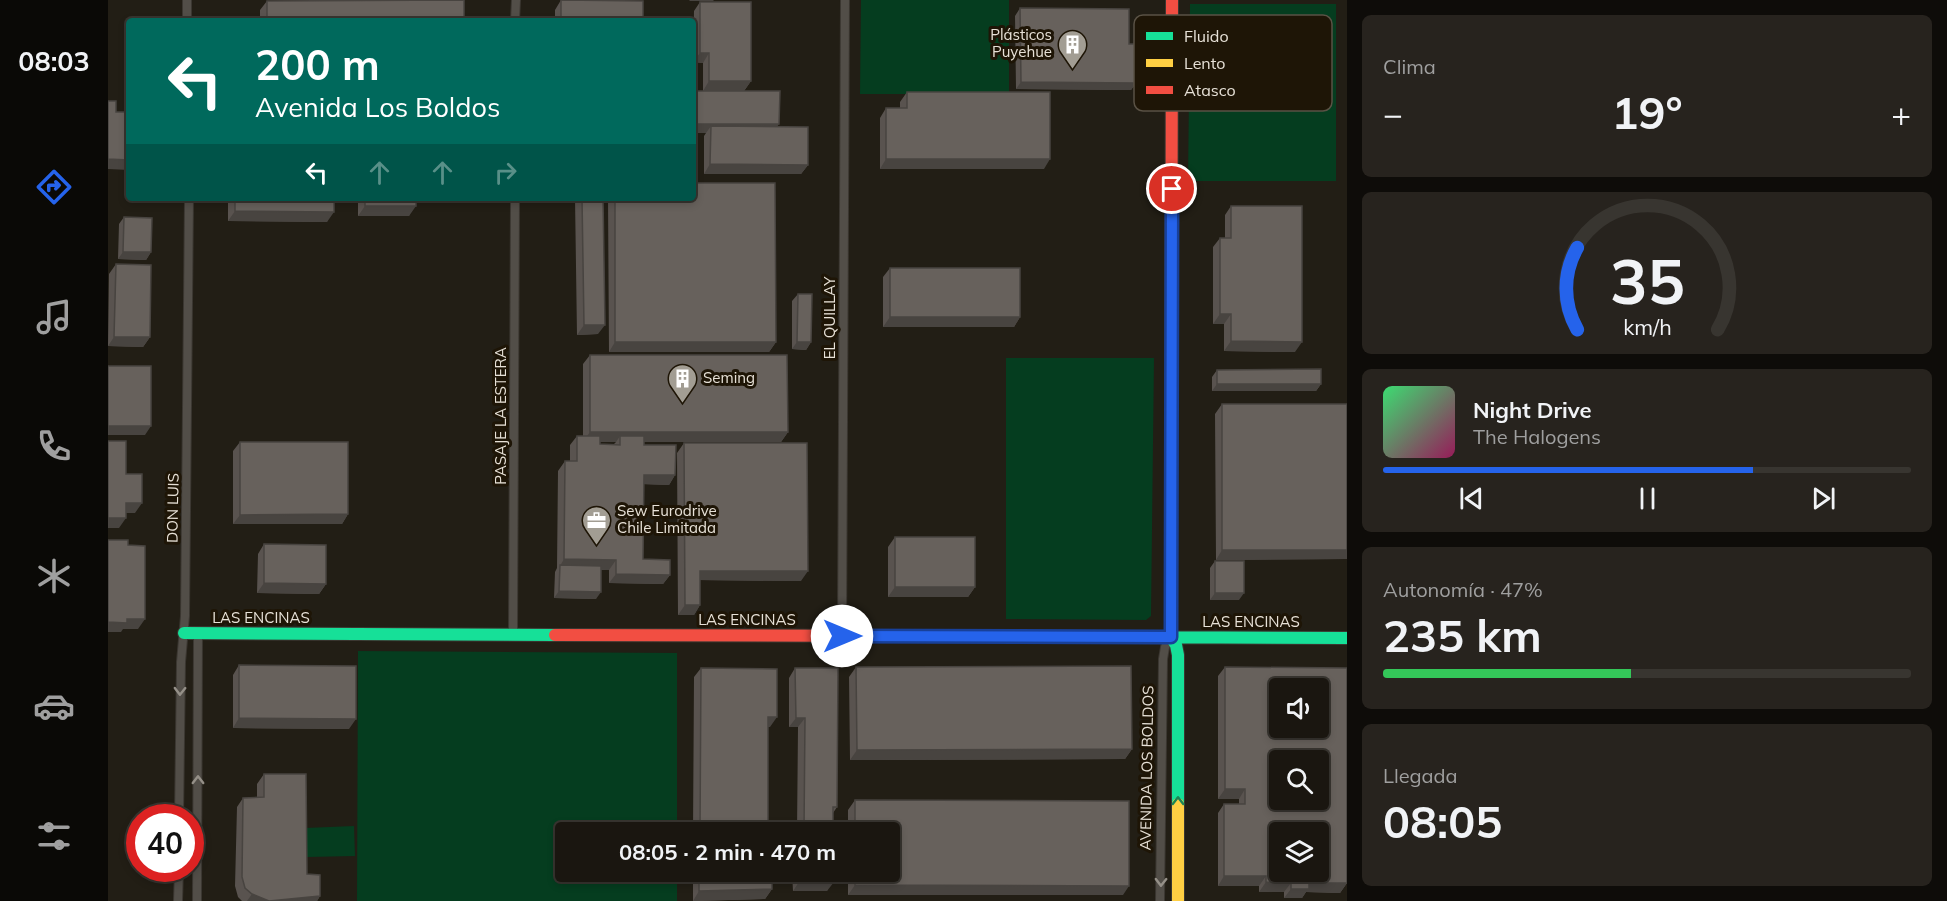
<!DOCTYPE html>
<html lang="es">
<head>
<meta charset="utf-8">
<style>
  body { margin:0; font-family:Mulish,sans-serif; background:#27231e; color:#f1f3f6; height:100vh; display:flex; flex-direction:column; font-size:22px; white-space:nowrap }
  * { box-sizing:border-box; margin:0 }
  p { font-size:20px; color:#9f9f9f }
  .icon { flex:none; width:33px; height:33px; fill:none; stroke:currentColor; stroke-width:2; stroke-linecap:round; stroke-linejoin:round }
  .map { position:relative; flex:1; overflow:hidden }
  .drawer { display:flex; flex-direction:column; gap:15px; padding:15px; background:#0e0c09; width:600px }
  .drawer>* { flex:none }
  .top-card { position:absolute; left:18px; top:18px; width:570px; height:183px; border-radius:6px; box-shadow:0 3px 9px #0003,0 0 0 2px #383530; background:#00695c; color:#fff; overflow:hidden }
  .fabs { position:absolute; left:1161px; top:678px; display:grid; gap:12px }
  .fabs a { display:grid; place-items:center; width:60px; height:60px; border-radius:6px; background:#1a1610; box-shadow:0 3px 9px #0003,0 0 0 2px #383530; font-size:30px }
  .speed { position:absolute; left:18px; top:804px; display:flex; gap:12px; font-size:30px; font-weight:700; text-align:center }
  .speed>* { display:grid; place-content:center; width:78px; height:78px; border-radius:50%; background:#1a1610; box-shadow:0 3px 9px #0003,0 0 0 2px #383530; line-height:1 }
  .speed .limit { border:9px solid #d22; background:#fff; color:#111 }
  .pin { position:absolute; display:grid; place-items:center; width:51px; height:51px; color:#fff; margin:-26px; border:3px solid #fff; border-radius:50%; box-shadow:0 2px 6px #0007 }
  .me { position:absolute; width:66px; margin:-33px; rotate:90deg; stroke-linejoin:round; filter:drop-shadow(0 0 4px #0008) }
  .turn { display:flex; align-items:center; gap:21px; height:126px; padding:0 30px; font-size:27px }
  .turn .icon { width:78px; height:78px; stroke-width:2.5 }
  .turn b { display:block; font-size:42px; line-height:51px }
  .lanes { display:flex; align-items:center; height:57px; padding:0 30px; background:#0003; justify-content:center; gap:30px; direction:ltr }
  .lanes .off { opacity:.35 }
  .big { font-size:45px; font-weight:700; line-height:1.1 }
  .drawer .tile { flex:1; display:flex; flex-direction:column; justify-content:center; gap:9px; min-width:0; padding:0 21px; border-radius:9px; background:#27231e }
  .drawer .dial { align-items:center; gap:0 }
  .dial svg { height:156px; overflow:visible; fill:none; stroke:#383530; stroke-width:7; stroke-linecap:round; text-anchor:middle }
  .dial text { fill:#f1f3f6; stroke:none }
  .song { display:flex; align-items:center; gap:18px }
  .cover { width:72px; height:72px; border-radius:9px; background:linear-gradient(135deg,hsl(140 70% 55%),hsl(330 70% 35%)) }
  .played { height:6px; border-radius:3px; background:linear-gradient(90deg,#2563eb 70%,#383530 70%) }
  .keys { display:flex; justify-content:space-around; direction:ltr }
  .heat { display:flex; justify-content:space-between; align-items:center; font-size:33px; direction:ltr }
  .charge { height:9px; border-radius:4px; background:linear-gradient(90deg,#34c759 47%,#383530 0) }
  .trip { position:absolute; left:447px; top:822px; width:345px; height:60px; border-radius:6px; background:#1a1610; box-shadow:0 3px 9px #0003,0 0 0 2px #383530; font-weight:700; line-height:60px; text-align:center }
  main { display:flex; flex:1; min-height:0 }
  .dock { display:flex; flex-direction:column; width:108px; justify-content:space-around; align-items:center; background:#0a0906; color:#9f9f9f }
  .dock .icon { width:42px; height:42px }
  .dock .selected { color:#2563eb }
  .dock b { font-size:27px; color:#f1f3f6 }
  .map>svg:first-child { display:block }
</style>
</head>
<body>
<main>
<nav class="dock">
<b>08:03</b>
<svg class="icon selected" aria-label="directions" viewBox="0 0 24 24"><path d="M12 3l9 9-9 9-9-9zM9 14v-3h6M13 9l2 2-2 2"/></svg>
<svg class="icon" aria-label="music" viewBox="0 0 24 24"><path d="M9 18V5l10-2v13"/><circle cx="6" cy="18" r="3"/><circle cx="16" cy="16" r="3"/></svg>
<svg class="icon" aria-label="phone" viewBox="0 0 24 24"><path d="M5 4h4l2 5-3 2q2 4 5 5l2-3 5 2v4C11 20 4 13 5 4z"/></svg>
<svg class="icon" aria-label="climate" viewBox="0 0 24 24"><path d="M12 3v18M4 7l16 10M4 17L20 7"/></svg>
<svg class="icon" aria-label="car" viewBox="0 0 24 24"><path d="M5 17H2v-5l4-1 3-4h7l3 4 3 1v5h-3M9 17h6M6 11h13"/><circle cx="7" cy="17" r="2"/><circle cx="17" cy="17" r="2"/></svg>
<svg class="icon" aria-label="filters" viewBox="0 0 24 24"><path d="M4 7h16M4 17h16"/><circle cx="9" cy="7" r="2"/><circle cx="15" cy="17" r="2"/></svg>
</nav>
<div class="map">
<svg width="1239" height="901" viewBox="0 0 1239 901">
  <rect width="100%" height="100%" fill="#221e15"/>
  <path fill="#053d1f" d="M753 0H901V94H752Z
    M1082 4H1228V181H1080Z
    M898 358H1046L1043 616 1038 620 898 619Z
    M250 651 569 653V832H458V872H569V901H249Z
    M246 826 247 856 199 857 197 828Z"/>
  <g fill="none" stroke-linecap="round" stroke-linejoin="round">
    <defs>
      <path id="street" d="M79 0V21
        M407 21 408 0
        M405 634 407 198
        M734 636 737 0
        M71 818 73 662 77 616 81 198
        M70 901 71 868
        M89 901 90 633
        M1052 901 1055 659 1057 647 1063 637"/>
      <path id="fast" d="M1063 430V637L1068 645 1070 655V804
        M76 633 447 635
        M784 636 1239 638"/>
      <path id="slow" d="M1070 804V901"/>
      <path id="jam" d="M1063 430 1064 0
        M447 635 784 636"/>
    </defs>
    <use href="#street" stroke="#3b3731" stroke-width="10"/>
    <use href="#fast" stroke="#3b3731" stroke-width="14"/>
    <use href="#slow" stroke="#3b3731" stroke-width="14"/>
    <use href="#jam" stroke="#3b3731" stroke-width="14"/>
    <use href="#street" stroke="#524e48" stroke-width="8"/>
    <use href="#fast" stroke="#16e098" stroke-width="12"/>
    <use href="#slow" stroke="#ffcf43" stroke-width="12"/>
    <use href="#jam" stroke="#f24e42" stroke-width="12"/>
  </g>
  <path fill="#59534f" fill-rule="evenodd" d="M453 0 535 19 533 21H447V10Z
    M159 1 356 19 152 20V10Z
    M592 2 643 81 636 91H595V63L585 62 586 11Z
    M912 8 1028 83 1023 90 908 89 907 16Z
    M585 91 669 127 700 165 693 174H596V136L598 133H585Z
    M799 92 936 169H772V118L778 108H792V102Z
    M120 198H226L219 222 120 221Z
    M250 198H308L301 216H250Z
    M467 198H495L490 334 469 335Z
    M500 198H585L668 342 661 352H501Z
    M1123 206 1187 352 1116 351V324H1105V247L1112 238H1117V215Z
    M16 217 43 252 38 260 10 259 11 224Z
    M8 264 42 337 35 347 0 346 1 274Z
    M782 268 912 317 906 327H775V277Z
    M690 294 703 342 698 350 684 349V301Z
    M482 355 680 432 673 442H536V445L567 475 561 485 536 484 535 559 562 575 555 584 501 583V570H493L488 599 446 598 447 572 449 568 450 471 457 461H462V445L469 436H475V364ZM492 442H508L506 444H492Z
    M1109 370 1213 384 1208 391H1104V377Z
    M1114 404H1239V559L1108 560 1107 414Z
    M132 442 240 514 234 524H125V451Z
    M576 443 693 581 592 580V605L586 615H570L569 453Z
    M787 537 867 587 860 597H780V547Z
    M156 544 218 584 211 594 149 593 150 554Z
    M1107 561 1131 600H1102V568Z
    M131 665 241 729 125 728V675Z
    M748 667 1024 749 1017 759 742 760 741 677Z
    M1117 667 1239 883 1232 893 1198 892 1194 898H1176V892H1151V886H1110V813L1116 804H1131V799H1110V676Z
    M593 668 662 727H660V832H585L586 677Z
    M687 668 729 807 725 813V832H689L690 727H681V678Z
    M156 774 199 874 212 896 209 901H134L130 897 127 886 129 807 135 798H149V784Z
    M747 800 1015 895H740V872H782V832H740V810Z
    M585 872H664V889L657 899 585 901Z
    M684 872H726L719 891H685Z"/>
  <path fill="#484440" d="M582 0H606L605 1H581Z
    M525 19H535L533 21H523Z
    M592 53H601L595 63 585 62Z
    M601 81H643L636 91H595Z
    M913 82 1028 83 1023 90 908 89Z
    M585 124H671L665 133 603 126 598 133H585Z
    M0 159 21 160V170L0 169Z
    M778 159H942L936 169H772Z
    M602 164 700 165 693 174H596Z
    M257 206H308L301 216H250Z
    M127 211 226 212 219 222 120 221Z
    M15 252H43L38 260 10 259Z
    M1112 314H1123L1116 324H1105Z
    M782 317H912L906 327H775Z
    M476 325H497L490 334 469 335Z
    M6 337H42L35 347 0 346Z
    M1123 341 1194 342 1187 352 1116 351Z
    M507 342H668L661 352H501Z
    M689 342H703L698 350 684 349Z
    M1109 384H1213L1208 391H1104Z
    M0 426H43L37 435H0Z
    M482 432H680L673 442H512V436L508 442H475Z
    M536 475H567L561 485 530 484Z
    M18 503H34L27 513H11Z
    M240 514 234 524H125L132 515Z
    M0 518H18L11 528H0Z
    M1114 550H1239V559L1108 560Z
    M456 559 508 560 501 570 452 569V566Z
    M592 571H700L693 581 586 580Z
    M508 574 562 575 555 584 501 583Z
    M156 583 218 584 211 594 149 593Z
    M787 587H867L860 597H780Z
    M451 591 493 592 488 599 446 598Z
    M1107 593H1136L1131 600H1102Z
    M577 605H592L586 615H570Z
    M19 619H37L30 629H15L13 632H0V622Z
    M660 717H669L662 727H654Z
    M131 718 248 719 241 729 125 728Z
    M688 718H697L690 727H681Z
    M1024 749 1017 759 742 760 749 750Z
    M1117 789H1137L1131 799H1110Z
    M1116 876H1158L1151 886H1110Z
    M691 882H726L719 891H685Z
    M1158 882 1183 883 1176 892H1151Z
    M1201 883H1239L1232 893 1198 892 1194 898H1176L1183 889Z
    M747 885 1021 886 1015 895H740Z
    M664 889 657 899 585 901 591 891Z
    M144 894 212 896 209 901H139Z"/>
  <path fill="#67615c" stroke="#484440" stroke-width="1.5" fill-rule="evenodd" d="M356 0V19H369V21H127L159 20V1Z
    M453 0 535 1V19H525V21H453Z
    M592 2H643V81H601V53H592Z
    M912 8 1021 9V44H1028V83L913 82Z
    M585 91H672L671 124H585Z
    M799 92H942V159H778V108H799Z
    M0 101H8V112H21V160L0 159Z
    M603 126 700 127V165L602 164Z
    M585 183H667L668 342H507V198H585Z
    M127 198H226V212L127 211Z
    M257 198H308V206H257Z
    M474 198H495L497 325H476Z
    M1123 206H1194V342L1123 341V314H1112V238H1123Z
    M16 217 44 218 43 252H15Z
    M8 264 43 265 42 337H6Z
    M782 268H912V317H782Z
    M690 294H704L703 342H689Z
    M482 355H679L680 432H482Z
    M0 366H43V426H0Z
    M1213 369V384H1109V370Z
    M1114 404H1239V550H1114Z
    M469 436H492V444L512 445V436H536V445H568L567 475H536L535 559 562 560V575L508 574V560L456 559 457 461H469Z
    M0 441H18V474H34V503H18V518H0Z
    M132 442H240V514L132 515Z
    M576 443H699L700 571H592V605H577Z
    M787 537H867V587H787Z
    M0 540H20V545L37 546V619H19V623L0 622Z
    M156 544 218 545V584L156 583Z
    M1107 561H1136V593H1107Z
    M452 565 493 566V592L451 591Z
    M131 665 248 666V719L131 718Z
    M1023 666 1024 749 749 750 748 667Z
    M1117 667 1239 668V883H1201V889H1183V883L1158 882V876H1116V804H1137V789H1117ZM1172 688H1210V728H1172ZM1172 760H1210V800H1172ZM1172 832H1210V872H1172Z
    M593 668 669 669V717H660V832H592Z
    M687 668H730L729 807H725V832H696L697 718H688Z
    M156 774H198L199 874 212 875V896L161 901 144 894 137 888 134 877 135 798 156 797Z
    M747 800 1021 801V886L747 885V872H782V832H747Z
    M591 872H664V889L591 891Z
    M691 872H726V882H691Z"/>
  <defs><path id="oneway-chevron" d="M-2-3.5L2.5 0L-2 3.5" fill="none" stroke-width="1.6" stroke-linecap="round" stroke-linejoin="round" transform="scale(1.5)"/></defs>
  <g stroke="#959088">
    <use href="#oneway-chevron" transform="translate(72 691) rotate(91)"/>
    <use href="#oneway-chevron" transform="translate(90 780) rotate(-90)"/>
    <use href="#oneway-chevron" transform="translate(1053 882) rotate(91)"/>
  </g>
  <use stroke="#1a8556" href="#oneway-chevron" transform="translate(1070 801) rotate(-90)"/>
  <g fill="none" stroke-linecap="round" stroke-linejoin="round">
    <defs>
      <path id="route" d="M734 636 1063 637 1064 189"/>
    </defs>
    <use href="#route" stroke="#184099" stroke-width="15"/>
    <use href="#route" stroke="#2563eb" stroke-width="10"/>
  </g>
  <defs>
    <symbol id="building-pin" viewBox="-11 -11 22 30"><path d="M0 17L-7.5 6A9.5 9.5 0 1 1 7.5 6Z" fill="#a29d93" stroke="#1e1506"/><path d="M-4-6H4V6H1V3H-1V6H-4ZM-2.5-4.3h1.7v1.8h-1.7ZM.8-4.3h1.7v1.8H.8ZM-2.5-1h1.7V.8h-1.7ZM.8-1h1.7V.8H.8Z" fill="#fff"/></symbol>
    <symbol id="office-pin" viewBox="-11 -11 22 30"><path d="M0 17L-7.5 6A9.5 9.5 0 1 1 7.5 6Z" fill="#a29d93" stroke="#1e1506"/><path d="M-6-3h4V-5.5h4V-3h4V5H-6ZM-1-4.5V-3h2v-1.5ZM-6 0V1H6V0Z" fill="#fff"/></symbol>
  </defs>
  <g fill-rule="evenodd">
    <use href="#building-pin" x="948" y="28" width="33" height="45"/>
    <use href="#building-pin" x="558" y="362" width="33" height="45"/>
    <use href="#office-pin" x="472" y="504" width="33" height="45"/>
  </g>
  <g text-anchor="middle" stroke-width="6" stroke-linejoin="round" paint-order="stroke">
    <g font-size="15" fill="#e7e1d7" stroke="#1e1506" text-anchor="start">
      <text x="944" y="40" text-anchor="end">Plásticos<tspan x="944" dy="17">Puyehue</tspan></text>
      <text x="595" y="383">Seming</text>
      <text x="509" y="516">Sew Eurodrive<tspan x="509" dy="17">Chile Limitada</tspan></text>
    </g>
    <g font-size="15" fill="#e7e1d7" stroke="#1e1506">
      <text transform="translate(722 318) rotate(-90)" y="5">EL QUILLAY</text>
      <text transform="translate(393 416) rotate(-90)" y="5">PASAJE LA ESTERA</text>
      <text transform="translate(65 508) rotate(-89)" y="5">DON LUIS</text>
      <text x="153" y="623">LAS ENCINAS</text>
      <text x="639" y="625">LAS ENCINAS</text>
      <text x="1143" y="627">LAS ENCINAS</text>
      <text transform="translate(1039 768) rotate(-89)" y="5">AVENIDA LOS BOLDOS</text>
    </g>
  </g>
  <rect x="1026" y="15" width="198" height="96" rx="9" fill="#1e1506" stroke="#5a5245" stroke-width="1.5"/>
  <rect x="1038" y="32" width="27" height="8" fill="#16e098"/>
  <rect x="1038" y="59" width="27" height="8" fill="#ffcf43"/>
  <rect x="1038" y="86" width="27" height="8" fill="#f24e42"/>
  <g font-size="16" fill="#e7e1d7">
    <text x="1076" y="42">Fluido</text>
    <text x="1076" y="69">Lento</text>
    <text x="1076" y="96">Atasco</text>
  </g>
</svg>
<div class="fabs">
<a><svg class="icon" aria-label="sound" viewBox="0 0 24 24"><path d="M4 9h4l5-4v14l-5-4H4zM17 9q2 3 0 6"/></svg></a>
<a><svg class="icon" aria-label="search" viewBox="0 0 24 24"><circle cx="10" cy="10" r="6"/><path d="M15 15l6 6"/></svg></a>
<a><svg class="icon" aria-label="layers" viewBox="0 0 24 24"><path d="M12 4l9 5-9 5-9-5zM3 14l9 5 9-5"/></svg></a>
</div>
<div class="speed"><div class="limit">40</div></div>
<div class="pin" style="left:1064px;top:189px;background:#d93025"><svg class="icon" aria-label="arrive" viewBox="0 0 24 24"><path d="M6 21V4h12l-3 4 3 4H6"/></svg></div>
<svg class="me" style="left:734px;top:636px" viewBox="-20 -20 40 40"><circle r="19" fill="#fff"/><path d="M0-13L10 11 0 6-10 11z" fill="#2563eb"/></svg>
<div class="trip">08:05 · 2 min · 470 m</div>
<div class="top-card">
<div class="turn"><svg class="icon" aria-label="left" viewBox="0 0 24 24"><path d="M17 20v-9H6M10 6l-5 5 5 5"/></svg><div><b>200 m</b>Avenida Los Boldos</div></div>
<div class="lanes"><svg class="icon" aria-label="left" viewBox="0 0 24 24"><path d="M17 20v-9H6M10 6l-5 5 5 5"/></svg><svg class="icon off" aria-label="ahead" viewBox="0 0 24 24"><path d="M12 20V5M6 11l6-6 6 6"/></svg><svg class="icon off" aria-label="ahead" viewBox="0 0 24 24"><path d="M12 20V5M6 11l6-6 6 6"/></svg><svg class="icon off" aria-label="right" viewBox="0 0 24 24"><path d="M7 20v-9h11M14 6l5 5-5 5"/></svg></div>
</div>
</div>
<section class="drawer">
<div class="tile"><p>Clima</p>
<div class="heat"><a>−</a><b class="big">19°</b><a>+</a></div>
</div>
<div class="tile dial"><svg viewBox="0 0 100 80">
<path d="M14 69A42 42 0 1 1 86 69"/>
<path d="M14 69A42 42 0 0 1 14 27" stroke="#2563eb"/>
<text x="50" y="56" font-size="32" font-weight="700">35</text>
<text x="50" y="72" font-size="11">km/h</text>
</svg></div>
<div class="tile">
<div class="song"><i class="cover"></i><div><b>Night Drive</b><p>The Halogens</p></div></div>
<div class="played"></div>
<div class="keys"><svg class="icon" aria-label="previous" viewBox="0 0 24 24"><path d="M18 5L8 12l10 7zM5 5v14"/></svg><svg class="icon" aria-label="pause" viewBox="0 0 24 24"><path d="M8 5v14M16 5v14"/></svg><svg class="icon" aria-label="next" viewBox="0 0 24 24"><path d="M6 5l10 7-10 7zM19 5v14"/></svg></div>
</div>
<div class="tile"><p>Autonomía · 47%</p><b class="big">235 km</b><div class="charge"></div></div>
<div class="tile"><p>Llegada</p><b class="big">08:05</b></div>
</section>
</main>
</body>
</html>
